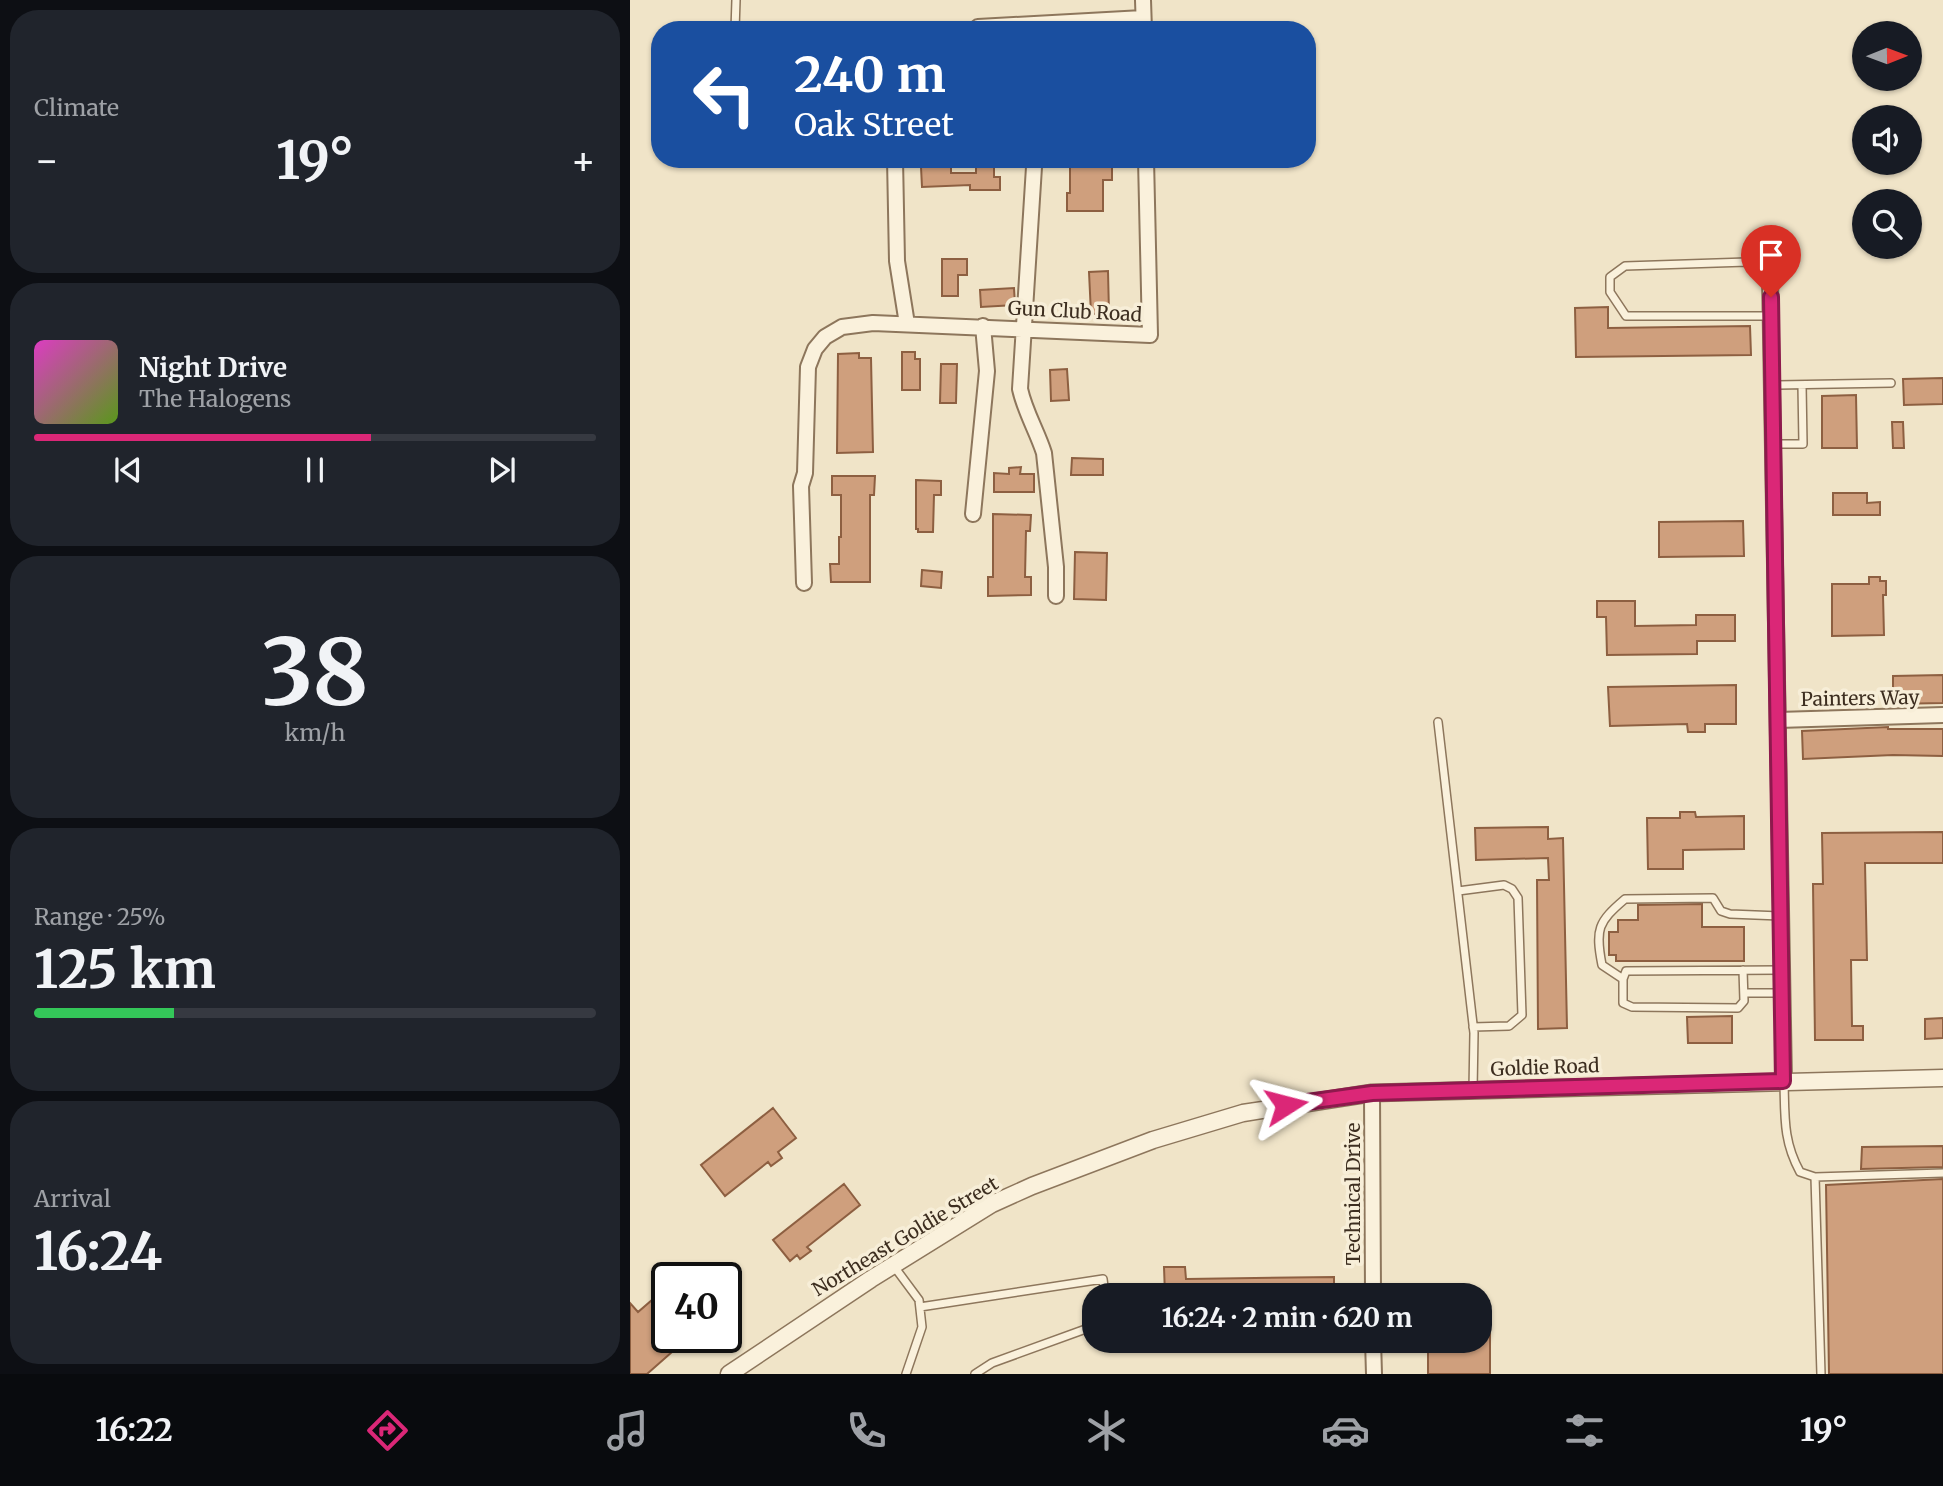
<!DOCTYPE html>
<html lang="en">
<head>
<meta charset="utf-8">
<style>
  body { margin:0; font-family:Merriweather,serif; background:#20242c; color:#f1f3f6; height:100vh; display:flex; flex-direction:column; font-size:26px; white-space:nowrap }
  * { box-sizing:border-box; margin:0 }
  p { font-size:23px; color:#9ea1a6 }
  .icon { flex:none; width:38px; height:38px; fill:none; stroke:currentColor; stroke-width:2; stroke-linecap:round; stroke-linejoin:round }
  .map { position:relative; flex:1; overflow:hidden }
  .sheet { display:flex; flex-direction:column; gap:10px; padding:10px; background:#0d0f14; width:630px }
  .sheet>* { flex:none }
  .guide { position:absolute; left:21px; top:21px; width:665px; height:147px; border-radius:28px; box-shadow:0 2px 5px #0004; background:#1a4fa0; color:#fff; overflow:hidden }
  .needle { width:46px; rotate:89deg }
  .fabs { position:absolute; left:1222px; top:21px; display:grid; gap:14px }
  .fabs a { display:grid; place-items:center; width:70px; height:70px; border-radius:50%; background:#171b24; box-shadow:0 2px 5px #0004; font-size:35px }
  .speed { position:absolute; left:21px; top:1262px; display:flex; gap:14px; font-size:35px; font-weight:700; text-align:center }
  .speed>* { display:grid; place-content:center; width:91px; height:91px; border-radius:50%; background:#171b24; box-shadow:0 2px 5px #0004; line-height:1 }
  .speed .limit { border:4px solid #111; border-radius:10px; background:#fff; color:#111 }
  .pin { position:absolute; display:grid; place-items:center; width:60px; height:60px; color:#fff; margin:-72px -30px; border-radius:50% 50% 50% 0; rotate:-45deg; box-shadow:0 0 7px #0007 }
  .pin .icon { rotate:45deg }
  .me { position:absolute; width:77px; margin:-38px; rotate:81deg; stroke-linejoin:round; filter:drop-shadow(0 0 5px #0008) }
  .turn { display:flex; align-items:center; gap:24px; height:147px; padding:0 28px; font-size:32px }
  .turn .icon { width:91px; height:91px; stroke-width:2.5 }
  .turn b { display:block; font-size:49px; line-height:60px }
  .big { font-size:52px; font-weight:700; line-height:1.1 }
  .sheet .widget { flex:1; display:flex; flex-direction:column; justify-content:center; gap:10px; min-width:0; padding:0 24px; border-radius:28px; background:#20242c }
  .sheet .dial { align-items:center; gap:0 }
  .dial b { font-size:91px; line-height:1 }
  .song { display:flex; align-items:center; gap:21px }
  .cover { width:84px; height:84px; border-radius:10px; background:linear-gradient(135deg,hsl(310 70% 55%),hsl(90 70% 35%)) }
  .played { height:7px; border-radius:4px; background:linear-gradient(90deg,#db2777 60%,#363941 60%) }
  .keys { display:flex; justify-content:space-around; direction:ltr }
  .heat { display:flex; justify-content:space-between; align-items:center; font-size:38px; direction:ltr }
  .charge { height:10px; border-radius:5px; background:linear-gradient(90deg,#34c759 25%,#363941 0) }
  .trip { position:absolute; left:452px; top:1283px; width:410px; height:70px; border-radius:28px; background:#171b24; box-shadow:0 2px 5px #0004; font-weight:700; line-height:70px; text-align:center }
  .menu { display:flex; height:112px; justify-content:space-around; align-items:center; background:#090b0e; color:#9ea1a6 }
  .menu .icon { width:49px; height:49px }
  .menu .on { color:#db2777 }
  .menu b { font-size:32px; color:#f1f3f6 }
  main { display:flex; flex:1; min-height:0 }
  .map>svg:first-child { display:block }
</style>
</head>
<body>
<main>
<section class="sheet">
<div class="widget"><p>Climate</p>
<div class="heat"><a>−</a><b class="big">19°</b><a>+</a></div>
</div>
<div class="widget">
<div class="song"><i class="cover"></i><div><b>Night Drive</b><p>The Halogens</p></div></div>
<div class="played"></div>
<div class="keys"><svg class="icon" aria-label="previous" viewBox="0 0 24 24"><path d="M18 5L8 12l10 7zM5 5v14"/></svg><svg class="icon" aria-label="pause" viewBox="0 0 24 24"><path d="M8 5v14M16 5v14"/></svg><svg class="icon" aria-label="next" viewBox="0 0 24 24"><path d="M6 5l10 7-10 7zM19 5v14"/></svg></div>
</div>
<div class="widget dial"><b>38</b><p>km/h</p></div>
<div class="widget"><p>Range · 25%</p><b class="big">125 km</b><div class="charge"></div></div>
<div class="widget"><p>Arrival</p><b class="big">16:24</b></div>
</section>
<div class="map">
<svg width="1313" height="1374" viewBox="0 0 1313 1374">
  <rect width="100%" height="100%" fill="#f0e4c8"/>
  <path fill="#cf9f7d" stroke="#8d5f41" stroke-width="2" d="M346 160H364V177H370V190H340V185L292 187 291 167 321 166V173H346Z
    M440 163 475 164V167H482V180H473V211H437V193H440Z
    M312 259H337V275H328V296H312Z
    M478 271 479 313 461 314 459 272Z
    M384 288 385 305 351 307 350 290Z
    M978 307V328L1120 326 1121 355 946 357 945 308Z
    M272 352H285V359H290V390H272Z
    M229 353V358H241L243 452 207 453 208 354Z
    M311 364H327L326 403H310Z
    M437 369 439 400 421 401 420 370Z
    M1313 378V404L1274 405 1273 379Z
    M1226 395 1227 448H1192V396Z
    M1262 422H1273L1274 448H1263Z
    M442 458 473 459V475H441Z
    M391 467 390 474H404V492H364V473L379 474V468Z
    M202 476H245L244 495H240V582H201L200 564H209V537H211V495H202Z
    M286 480 311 481V495H304L303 532H288V529H286Z
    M1203 493H1237V503L1250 502V515H1203Z
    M363 514 401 515 400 531H396L395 577H401V595L358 596V577H363Z
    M1113 521 1114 556 1029 557V522Z
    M445 552 477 553 476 600 444 599Z
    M292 570 312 572 311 588 291 586Z
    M1239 577H1250V581H1256V595H1253L1254 635 1202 636V584H1239Z
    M967 601H1005V626L1066 625V615H1105V641H1067V654L977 655 976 617H967Z
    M1313 675V703L1263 704V676Z
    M1106 685V724H1075V732H1058L1057 724 980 726 978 687Z
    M1258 727V729H1313V756L1263 755 1173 759 1172 731Z
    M1050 812H1065L1066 817 1114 816V849L1053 850V869H1018L1017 818H1050Z
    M918 827V839L933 838 937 1028 908 1029 907 880H919L918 858 846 860 845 828Z
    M1313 832V863H1235L1237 960H1221L1222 1026H1233V1040H1185L1183 884H1193L1192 833Z
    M1072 904V927H1114V961H986V955H979V932H988V920H1008V905Z
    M1102 1016V1043H1058L1057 1017Z
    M1313 1018V1038L1295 1039V1019Z
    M143 1108 166 1138 148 1152 152 1158 141 1166 138 1162 95 1196 71 1165Z
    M1313 1146V1167L1231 1169 1232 1147Z
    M1313 1179V1374H1199L1196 1185Z
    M214 1184 230 1205 177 1247 181 1251 170 1259 167 1255 160 1261 143 1240Z
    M534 1267H555L556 1279 704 1277V1295H535Z
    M37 1287V1337H59L17 1374H0V1303L8 1312Z
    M849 1324H860V1374H798V1340H849Z"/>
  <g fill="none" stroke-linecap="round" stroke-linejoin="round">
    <defs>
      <path id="service" d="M105 30 106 0
        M1140 316H996L980 292V277L995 266 1117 262 1140 278
        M1142 385 1261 383
        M1143 444H1173L1172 385
        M808 722 844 1033 843 1090
        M828 891 874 885 882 889 888 898 892 1015 879 1026 843 1027
        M1113 970 1114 1001 1108 1008 1002 1007 993 1003V979L996 971 1152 970
        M993 979 972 965C965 929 968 922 995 899L1083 898 1091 911 1100 914 1151 916
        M1114 993H1152
        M1154 1082C1155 1117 1153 1141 1170 1172L1185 1177 1313 1173
        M1185 1177 1191 1374
        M263 1265 289 1300 292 1327 276 1374
        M290 1307 473 1279 475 1295
        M345 1374 362 1363 464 1326"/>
      <path id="minor" d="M513 0 514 30
        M345 30 348 27 513 18
        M265 159 267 261 277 324
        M404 167 390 389C395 412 407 431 414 453L426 567V596
        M1140 278 1154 1081
        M343 514 357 371 353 326
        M174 583 171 486 175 473 178 367 185 349 195 337 212 327 243 323 520 335 516 159
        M1148 720 1313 715
        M742 1093 743 1295
        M743 1340 744 1374"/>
      <path id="tertiary" d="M99 1374 241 1279 362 1204 402 1186 523 1140 613 1113 742 1093 1313 1078"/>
    </defs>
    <use href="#service" stroke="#8d765c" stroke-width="10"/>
    <use href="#minor" stroke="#8d765c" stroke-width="18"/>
    <use href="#tertiary" stroke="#8d765c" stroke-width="19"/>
    <use href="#service" stroke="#faf1dc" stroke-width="7"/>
    <use href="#minor" stroke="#faf1dc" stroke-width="14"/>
    <use href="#tertiary" stroke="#faf1dc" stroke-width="16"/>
  </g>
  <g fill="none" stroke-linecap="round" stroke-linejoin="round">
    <defs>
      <path id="route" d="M656 1105 742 1093 1153 1081 1141 297"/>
    </defs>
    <use href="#route" stroke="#8e194d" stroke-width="18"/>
    <use href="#route" stroke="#db2777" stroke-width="12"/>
  </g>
  <g text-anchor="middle" stroke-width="7" stroke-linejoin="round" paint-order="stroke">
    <g font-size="19" fill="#3d2e20" stroke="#f7eed8">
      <text transform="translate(445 311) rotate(3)" y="7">Gun Club Road</text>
      <text transform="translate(1230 698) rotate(-1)" y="7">Painters Way</text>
      <text transform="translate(915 1067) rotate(-2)" y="7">Goldie Road</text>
      <text transform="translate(723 1194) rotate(-90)" y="7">Technical Drive</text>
      <text transform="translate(275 1236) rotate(-31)" y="7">Northeast Goldie Street</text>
    </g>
  </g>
</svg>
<div class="fabs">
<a><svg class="needle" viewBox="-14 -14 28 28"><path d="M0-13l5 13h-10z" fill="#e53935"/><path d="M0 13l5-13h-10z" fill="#9ea1a6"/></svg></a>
<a><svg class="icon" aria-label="sound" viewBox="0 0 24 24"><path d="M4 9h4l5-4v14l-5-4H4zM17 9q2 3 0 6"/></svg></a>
<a><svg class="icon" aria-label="search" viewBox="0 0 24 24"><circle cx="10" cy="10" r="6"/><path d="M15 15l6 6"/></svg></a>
</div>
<div class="speed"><div class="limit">40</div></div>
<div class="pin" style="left:1141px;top:297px;background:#d93025"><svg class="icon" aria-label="arrive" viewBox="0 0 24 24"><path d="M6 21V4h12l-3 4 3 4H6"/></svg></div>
<svg class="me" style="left:656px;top:1105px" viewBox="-20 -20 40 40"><path d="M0-17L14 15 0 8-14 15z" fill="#db2777" stroke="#fff" stroke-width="4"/></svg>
<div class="trip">16:24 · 2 min · 620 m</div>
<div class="guide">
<div class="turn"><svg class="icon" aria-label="left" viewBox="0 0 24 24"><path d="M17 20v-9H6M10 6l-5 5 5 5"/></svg><div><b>240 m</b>Oak Street</div></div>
</div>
</div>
</main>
<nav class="menu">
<b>16:22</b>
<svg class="icon on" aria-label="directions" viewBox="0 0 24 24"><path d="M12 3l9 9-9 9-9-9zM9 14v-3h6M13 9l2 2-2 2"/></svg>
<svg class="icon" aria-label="music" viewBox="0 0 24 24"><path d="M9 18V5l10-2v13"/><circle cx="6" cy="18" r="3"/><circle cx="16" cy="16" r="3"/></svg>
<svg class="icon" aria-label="phone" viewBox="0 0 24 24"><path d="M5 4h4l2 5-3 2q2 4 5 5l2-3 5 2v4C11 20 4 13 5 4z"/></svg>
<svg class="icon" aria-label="climate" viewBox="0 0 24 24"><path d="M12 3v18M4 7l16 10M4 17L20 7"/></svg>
<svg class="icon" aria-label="car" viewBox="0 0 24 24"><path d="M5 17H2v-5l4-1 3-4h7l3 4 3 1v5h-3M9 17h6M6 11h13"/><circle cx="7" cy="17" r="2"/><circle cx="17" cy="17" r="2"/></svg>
<svg class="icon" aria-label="filters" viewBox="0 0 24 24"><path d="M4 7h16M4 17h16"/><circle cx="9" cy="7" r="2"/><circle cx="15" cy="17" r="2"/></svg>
<b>19°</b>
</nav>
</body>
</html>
